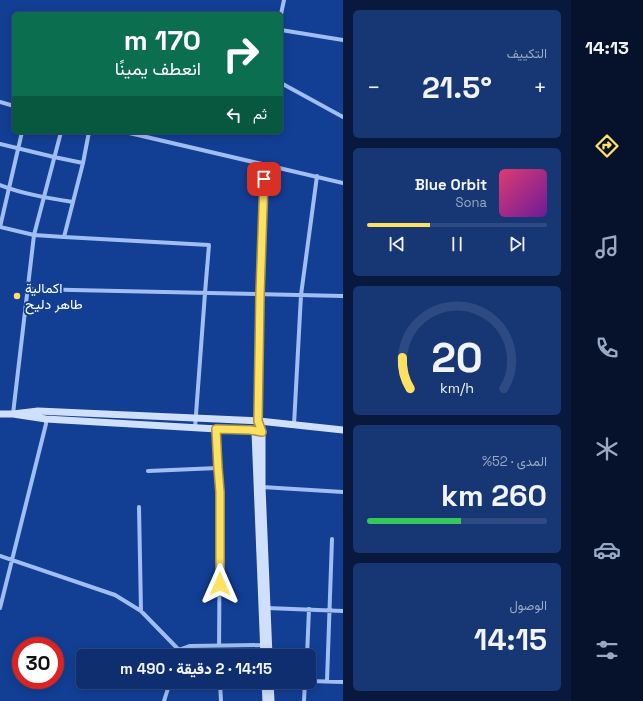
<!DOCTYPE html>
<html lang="ar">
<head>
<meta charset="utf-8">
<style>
  body { margin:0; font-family:"Space Grotesk",Vazirmatn,sans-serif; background:#173674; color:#f1f3f6; direction:rtl; height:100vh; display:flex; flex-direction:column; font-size:15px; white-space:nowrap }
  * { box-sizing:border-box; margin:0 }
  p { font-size:13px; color:#9ba8c3 }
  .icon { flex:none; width:22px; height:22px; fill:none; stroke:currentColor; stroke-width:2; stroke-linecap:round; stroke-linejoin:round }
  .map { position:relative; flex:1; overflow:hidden; direction:ltr }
  .panel { display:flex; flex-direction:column; gap:10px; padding:10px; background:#08193d; width:228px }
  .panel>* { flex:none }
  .banner { position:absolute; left:12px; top:12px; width:271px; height:122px; border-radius:6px; box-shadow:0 2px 10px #0003,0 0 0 1px #2e4a82; direction:rtl; background:#0b6e4f; color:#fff; overflow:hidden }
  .speed { position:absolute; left:12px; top:637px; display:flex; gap:8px; font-size:20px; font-weight:700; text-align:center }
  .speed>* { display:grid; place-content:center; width:52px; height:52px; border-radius:50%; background:#0e2e6f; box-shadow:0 2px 10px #0003,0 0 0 1px #2e4a82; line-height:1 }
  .speed .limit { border:6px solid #d22; background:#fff; color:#111 }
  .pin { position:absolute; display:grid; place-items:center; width:34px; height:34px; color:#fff; margin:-17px; border-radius:8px; box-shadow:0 2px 6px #0006 }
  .me { position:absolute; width:44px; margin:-22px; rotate:0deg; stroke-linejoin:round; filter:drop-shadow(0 0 3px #0008) }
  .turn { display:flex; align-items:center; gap:14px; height:84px; padding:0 16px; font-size:18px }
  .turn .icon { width:52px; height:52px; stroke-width:2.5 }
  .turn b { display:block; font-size:28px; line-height:34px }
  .then { display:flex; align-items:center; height:38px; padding:0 16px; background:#0003; gap:8px; font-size:15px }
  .big { font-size:30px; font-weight:800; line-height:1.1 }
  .panel .widget { flex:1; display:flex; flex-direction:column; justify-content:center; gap:6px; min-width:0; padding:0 14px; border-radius:6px; background:#173674 }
  .panel .dial { align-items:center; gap:0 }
  .dial svg { height:104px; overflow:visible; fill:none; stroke:#2e4a82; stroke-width:7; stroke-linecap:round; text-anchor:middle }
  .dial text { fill:#f1f3f6; stroke:none }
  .song { display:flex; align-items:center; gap:12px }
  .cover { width:48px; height:48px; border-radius:6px; background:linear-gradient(135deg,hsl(340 70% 55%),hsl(280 70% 35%)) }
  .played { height:4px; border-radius:2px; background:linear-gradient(90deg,#ffe162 35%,#2e4a82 35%) }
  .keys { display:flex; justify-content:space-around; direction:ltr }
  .heat { display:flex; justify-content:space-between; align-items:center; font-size:22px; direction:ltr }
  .charge { height:6px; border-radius:3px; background:linear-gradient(90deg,#34c759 52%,#2e4a82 0) }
  .trip { position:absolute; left:76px; top:649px; width:240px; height:40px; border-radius:6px; background:#0e2e6f; box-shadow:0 2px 10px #0003,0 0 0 1px #2e4a82; font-weight:800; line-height:40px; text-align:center; direction:rtl }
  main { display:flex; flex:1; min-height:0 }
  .tab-bar { display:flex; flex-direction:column; width:72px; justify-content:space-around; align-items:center; background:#06122c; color:#9ba8c3 }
  .tab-bar .icon { width:28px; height:28px }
  .tab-bar .current { color:#ffe162 }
  .tab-bar b { font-size:18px; color:#f1f3f6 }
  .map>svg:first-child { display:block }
</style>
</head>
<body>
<main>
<nav class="tab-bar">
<b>14:13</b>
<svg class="icon current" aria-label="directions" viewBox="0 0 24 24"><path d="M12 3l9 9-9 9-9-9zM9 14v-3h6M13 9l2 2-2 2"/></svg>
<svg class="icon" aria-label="music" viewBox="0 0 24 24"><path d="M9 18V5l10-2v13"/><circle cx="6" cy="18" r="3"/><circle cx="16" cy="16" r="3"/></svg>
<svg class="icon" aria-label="phone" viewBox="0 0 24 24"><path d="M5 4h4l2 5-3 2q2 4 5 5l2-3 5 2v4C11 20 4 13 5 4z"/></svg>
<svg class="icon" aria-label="climate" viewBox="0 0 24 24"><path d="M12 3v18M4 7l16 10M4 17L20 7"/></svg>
<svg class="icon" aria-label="car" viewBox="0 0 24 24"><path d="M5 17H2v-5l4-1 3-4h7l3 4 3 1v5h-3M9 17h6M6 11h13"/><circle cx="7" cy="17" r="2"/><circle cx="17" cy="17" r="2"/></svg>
<svg class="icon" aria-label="filters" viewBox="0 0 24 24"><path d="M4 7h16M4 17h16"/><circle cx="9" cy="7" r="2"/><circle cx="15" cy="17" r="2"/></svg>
</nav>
<section class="panel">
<div class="widget"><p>التكييف</p>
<div class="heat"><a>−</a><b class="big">21.5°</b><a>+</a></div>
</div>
<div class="widget">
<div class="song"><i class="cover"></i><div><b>Blue Orbit</b><p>Sona</p></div></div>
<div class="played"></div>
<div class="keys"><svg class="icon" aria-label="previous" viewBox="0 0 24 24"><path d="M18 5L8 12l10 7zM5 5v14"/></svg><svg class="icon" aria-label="pause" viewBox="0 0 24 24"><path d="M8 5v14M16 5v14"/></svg><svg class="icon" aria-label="next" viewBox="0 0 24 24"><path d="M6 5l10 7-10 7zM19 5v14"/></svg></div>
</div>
<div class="widget dial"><svg viewBox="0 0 100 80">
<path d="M14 69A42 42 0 1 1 86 69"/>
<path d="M14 69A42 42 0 0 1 8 45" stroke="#ffe162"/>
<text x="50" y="56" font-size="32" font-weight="700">20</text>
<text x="50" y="72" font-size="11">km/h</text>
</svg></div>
<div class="widget"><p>المدى · 52%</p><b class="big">260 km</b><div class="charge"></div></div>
<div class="widget"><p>الوصول</p><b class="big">14:15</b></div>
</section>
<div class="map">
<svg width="343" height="701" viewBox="0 0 343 701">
  <rect width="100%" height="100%" fill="#123e94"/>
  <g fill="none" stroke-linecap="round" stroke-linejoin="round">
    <path stroke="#a1bef2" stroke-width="4" d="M281 14 284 0
      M281 30 343 40
      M281 83 343 117
      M0 102 14 106
      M125 132 343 183
      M0 144 54 157 83 163
      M0 185C23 194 48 198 73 202
      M0 227 34 235 64 237 83 163 89 132
      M0 227 22 132
      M64 237 209 245 205 293 195 428
      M27 289 343 296
      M13 414 34 235 61 132
      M259 421 260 294 265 164
      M294 425 301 295 317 176
      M217 429 218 468 220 492 219 656
      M148 471 218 468
      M262 487 343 492
      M139 507 141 611
      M0 556 115 595 141 611 179 650
      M0 608 46 424V419
      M267 608 343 611
      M179 650 190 646 264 645
      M177 656 179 650
      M307 656 309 609
      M309 681 343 682
      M327 681 332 539
      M220 682 221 701
      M164 701 170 682
      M304 701 305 682"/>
    <path stroke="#d0dffc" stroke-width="7" d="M0 414H13L46 419 217 429 251 430 260 432
      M13 414 38 411 259 421 343 430
      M264 656 255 432 259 421 262 433V487L269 656
      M265 682 266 701
      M270 682 271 701"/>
  </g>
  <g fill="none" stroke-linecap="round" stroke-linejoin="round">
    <defs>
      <path id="route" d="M220 584V492L218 468 216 429 251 430 262 432 258 421 260 294 264 179"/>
    </defs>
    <use href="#route" stroke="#a69240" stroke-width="10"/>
    <use href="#route" stroke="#ffe162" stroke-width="7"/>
  </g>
  <circle fill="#ffe162" stroke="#123e94" stroke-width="1.5" cx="17" cy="296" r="4"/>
  <g text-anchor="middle" stroke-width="4" stroke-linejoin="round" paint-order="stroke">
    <g font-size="14" fill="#fff" stroke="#123e94" text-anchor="start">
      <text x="25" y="293">اكمالية<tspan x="25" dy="16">طاهر دليح</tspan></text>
    </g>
  </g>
</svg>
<div class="speed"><div class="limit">30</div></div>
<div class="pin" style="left:264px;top:179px;background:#d93025"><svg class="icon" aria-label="arrive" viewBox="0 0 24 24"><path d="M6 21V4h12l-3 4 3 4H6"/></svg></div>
<svg class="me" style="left:220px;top:584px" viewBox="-20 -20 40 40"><path d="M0-17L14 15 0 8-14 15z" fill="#ffe162" stroke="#fff" stroke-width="4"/></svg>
<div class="trip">14:15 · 2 دقيقة · 490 m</div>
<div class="banner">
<div class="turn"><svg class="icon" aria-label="right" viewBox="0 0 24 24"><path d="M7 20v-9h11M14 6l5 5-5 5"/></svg><div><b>170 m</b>انعطف يمينًا</div></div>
<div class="then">ثم<svg class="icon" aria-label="left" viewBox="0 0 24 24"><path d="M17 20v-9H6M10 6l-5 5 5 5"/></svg></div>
</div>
</div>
</main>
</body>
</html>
